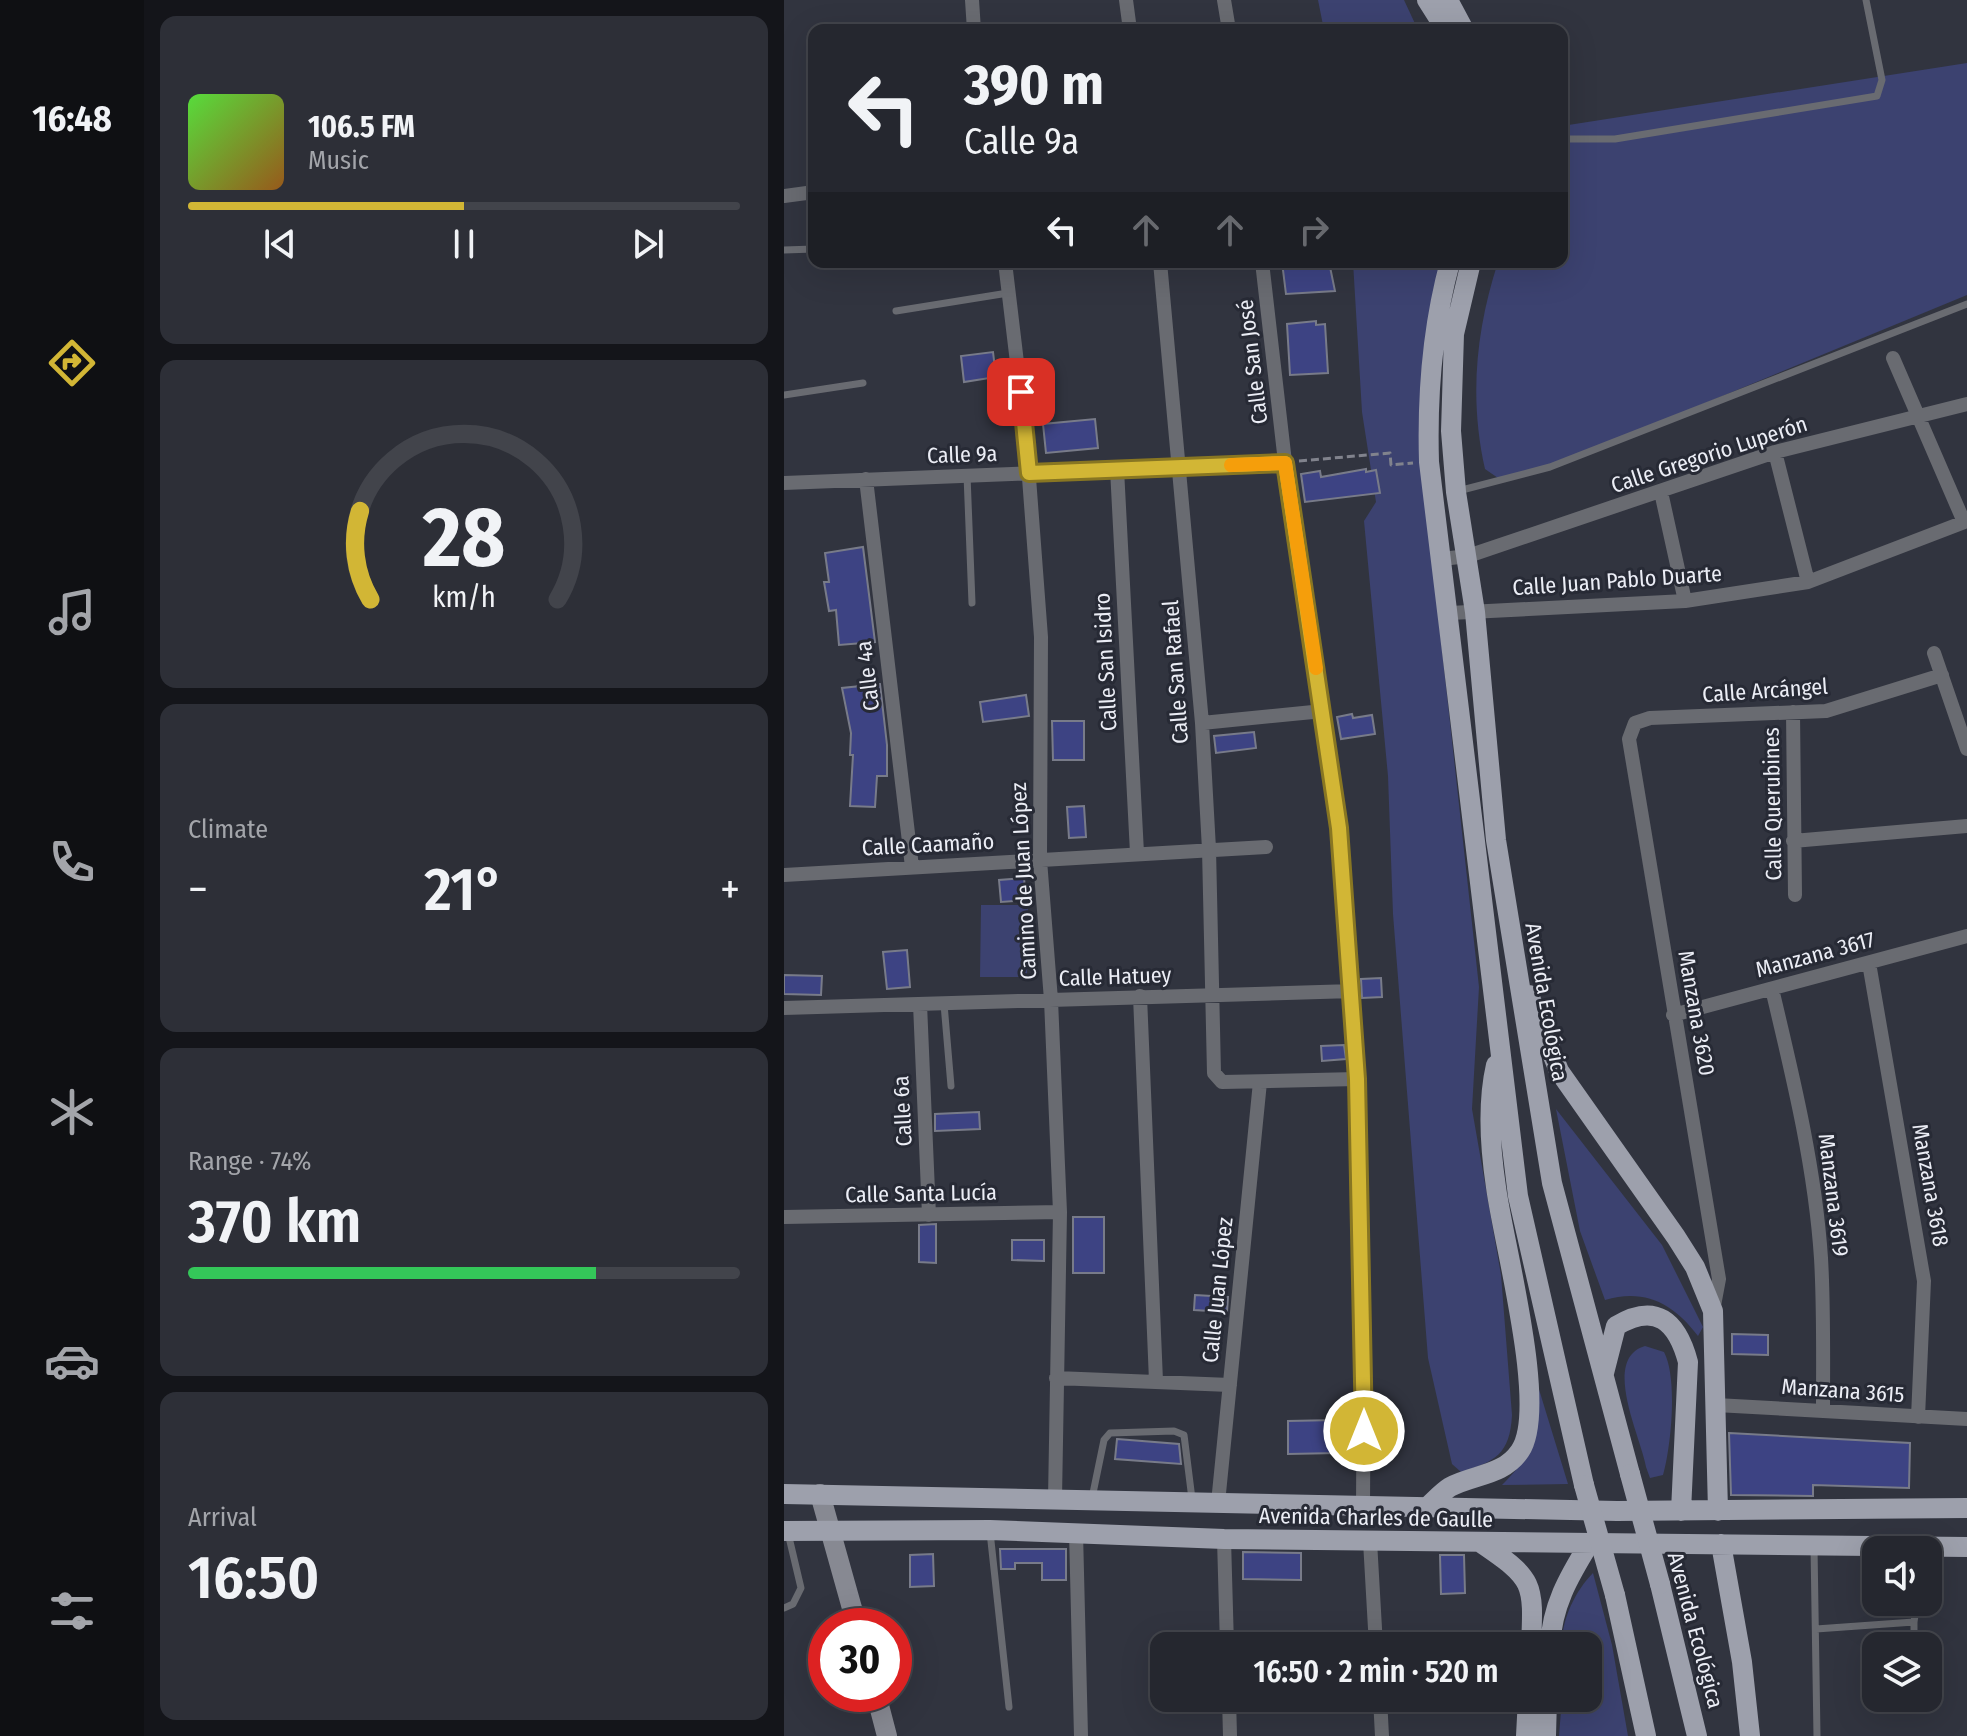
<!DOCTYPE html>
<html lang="en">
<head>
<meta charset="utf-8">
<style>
  body { margin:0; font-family:"Fira Sans Condensed",sans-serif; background:#2d2f37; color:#f1f3f6; height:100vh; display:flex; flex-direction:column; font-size:30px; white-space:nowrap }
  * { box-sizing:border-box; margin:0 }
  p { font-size:26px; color:#a3a5aa }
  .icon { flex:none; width:44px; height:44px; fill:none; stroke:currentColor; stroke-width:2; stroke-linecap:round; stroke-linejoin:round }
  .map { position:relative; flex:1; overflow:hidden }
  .side { display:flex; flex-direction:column; gap:16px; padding:16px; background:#14151a; width:640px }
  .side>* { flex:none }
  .hud { position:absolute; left:24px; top:24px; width:760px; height:244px; border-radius:16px; box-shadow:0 8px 32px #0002,0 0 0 2px #42444b; background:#25272f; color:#f1f3f6; overflow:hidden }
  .tools { position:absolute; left:1078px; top:1536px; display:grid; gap:16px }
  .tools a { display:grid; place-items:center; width:80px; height:80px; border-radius:16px; background:#25272f; box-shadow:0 8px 32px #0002,0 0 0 2px #42444b; font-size:40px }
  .speed { position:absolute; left:24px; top:1608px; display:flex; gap:16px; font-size:40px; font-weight:700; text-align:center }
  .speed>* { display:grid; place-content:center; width:104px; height:104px; border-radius:50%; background:#25272f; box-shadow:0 8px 32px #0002,0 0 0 2px #42444b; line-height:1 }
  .speed .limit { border:12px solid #d22; background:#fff; color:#111 }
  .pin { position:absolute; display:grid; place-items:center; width:68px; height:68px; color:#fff; margin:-34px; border-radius:16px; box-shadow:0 4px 12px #0006 }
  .me { position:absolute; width:88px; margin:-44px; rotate:0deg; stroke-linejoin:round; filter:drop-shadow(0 0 6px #0008) }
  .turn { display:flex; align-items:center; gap:28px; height:168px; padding:0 24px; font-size:36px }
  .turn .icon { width:104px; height:104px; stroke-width:2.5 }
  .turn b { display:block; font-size:56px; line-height:68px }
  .lanes { display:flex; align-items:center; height:76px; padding:0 24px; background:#0003; justify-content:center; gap:40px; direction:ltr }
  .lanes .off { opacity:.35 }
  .big { font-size:60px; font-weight:600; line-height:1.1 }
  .side .tile { flex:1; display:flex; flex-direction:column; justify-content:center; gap:12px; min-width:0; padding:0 28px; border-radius:16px; background:#2d2f37 }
  .side .dial { align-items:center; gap:0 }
  .dial svg { height:208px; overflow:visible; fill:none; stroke:#42444b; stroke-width:7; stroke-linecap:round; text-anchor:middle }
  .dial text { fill:#f1f3f6; stroke:none }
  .song { display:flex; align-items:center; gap:24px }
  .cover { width:96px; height:96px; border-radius:12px; background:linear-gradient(135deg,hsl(110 70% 55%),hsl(30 70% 35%)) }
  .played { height:8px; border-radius:4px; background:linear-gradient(90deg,#d2b635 50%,#42444b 50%) }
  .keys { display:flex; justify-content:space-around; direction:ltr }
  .heat { display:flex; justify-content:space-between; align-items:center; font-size:44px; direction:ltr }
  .charge { height:12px; border-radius:6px; background:linear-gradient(90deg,#34c759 74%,#42444b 0) }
  .trip { position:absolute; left:366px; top:1632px; width:452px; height:80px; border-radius:16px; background:#25272f; box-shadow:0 8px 32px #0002,0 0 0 2px #42444b; font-weight:600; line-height:80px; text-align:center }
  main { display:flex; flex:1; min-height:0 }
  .dock { display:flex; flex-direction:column; width:144px; justify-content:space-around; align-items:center; background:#0f1013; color:#a3a5aa }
  .dock .icon { width:56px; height:56px }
  .dock .active { color:#d2b635 }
  .dock b { font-size:36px; color:#f1f3f6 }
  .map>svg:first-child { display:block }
</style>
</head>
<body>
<main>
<nav class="dock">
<b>16:48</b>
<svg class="icon active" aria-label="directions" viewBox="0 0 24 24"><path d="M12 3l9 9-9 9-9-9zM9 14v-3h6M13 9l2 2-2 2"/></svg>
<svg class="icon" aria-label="music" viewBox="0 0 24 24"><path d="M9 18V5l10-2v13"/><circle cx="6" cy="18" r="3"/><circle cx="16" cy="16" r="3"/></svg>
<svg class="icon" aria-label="phone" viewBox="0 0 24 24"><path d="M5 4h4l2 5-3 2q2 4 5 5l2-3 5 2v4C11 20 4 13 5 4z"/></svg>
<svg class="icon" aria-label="climate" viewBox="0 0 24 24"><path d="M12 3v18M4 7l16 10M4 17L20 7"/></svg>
<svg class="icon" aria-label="car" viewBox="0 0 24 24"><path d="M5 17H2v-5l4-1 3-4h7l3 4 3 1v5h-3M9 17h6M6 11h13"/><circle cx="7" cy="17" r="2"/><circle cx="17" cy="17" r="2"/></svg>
<svg class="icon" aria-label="filters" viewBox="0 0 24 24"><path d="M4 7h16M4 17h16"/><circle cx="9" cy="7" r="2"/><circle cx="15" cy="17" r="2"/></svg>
</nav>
<section class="side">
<div class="tile">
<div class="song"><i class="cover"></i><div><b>106.5 FM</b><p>Music</p></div></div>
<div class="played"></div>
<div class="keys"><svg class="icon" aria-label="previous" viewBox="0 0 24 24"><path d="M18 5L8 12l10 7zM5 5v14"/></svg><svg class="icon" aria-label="pause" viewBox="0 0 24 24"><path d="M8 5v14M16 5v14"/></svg><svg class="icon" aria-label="next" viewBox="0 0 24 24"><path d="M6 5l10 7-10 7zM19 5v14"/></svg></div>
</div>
<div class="tile dial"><svg viewBox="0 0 100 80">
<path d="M14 69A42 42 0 1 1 86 69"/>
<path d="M14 69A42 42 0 0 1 10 35" stroke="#d2b635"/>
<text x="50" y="56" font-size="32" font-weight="700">28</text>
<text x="50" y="72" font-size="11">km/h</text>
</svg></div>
<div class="tile"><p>Climate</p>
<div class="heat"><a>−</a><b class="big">21°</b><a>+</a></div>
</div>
<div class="tile"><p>Range · 74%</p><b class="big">370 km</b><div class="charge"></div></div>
<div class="tile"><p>Arrival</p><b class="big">16:50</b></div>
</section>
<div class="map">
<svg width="1183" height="1736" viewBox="0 0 1183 1736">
  <rect width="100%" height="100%" fill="#31343f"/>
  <path fill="#3c4270" d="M534 0H620L634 30H540Z
    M1183 63V295L781 461 714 478 701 469C685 398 692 330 714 262H778V126Z
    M569 262H656L635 440 695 987 688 1109 717 1275 728 1415C726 1454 711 1462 677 1472L668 1464 644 1358 609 914 604 776 580 521 592 502 578 412Z
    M197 905H244L243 977H196Z
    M772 1109 878 1245 919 1327 914 1336C890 1304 861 1288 821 1300L796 1231Z
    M861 1346 880 1352C894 1378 887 1448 879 1475L866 1478 862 1467C857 1437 817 1359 861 1346Z
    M746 1360 784 1484 718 1485C764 1440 752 1419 746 1360Z
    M809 1573 828 1645 844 1736H775L778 1698H804V1646H778C777 1621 791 1591 809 1573Z"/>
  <path fill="#3d4383" stroke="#787b89" stroke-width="2" d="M498 262H545L551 291 502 294Z
    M532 321V325L541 324 544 373 506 375 503 324Z
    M209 352 212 377 180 382 177 356Z
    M311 419 314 448 262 453 259 424Z
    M582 469V472L592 470 596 493 521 502 517 474 536 471 537 477Z
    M79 547 91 642 55 645 52 610 45 611 40 582H45L41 553Z
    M96 684 103 745V776H93L91 807 66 806 69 755H66L67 733 58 688Z
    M242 695 245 716 199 722 196 702Z
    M568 714 569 718 588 715 591 734 557 739 553 717Z
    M268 721H300V760H269Z
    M470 732 472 748 432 753 430 736Z
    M300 806 302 837 285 838 283 807Z
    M240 878 242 900 217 902 215 880Z
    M123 950 126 987 103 989 99 952Z
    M0 975 38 976 37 995 0 994Z
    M597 978 598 997 578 998 577 979Z
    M560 1045 562 1059 538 1061 537 1046Z
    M195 1112 196 1129 151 1131V1114Z
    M289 1217H320V1273H289Z
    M152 1224V1263L135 1262V1225Z
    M228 1240H260V1261L228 1260Z
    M411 1295 444 1297 443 1312 410 1310Z
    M948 1334 984 1335V1355L948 1354Z
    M552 1420 553 1453 504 1454V1421Z
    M945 1433 1126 1443 1125 1488 1029 1485V1496L947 1495Z
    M333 1439 395 1444 397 1464 331 1459Z
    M216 1549H282V1580H258V1563H231V1569H217Z
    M459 1552 517 1553V1580L459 1579Z
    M149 1554 150 1586 126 1587V1555Z
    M656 1555H680L681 1593 657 1594Z"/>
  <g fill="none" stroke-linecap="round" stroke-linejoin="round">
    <path stroke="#81838d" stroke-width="3" stroke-dasharray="8 4" stroke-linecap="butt" d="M515 461 606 453 607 465 629 463"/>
    <path stroke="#696b71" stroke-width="7" d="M778 139H831L1093 96 1098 80 1082 0
      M0 250 30 249
      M112 311 224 293
      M0 395 79 383
      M183 475 188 603
      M674 491 766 467 1183 304
      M160 1004 167 1086
      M308 1498 320 1440 326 1433 390 1431 400 1435 408 1499
      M206 1532 225 1707
      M1030 1547 1033 1736
      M0 1608 9 1604 17 1588 4 1533
      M1130 1622V1646
      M1032 1629 1130 1622 1133 1602"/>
    <path stroke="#696b71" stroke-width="14" d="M188 0 190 30
      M342 0 346 30
      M440 0 445 30
      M0 196 30 192
      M221 262 242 438 257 637 256 860 267 1000 276 1212 271 1499
      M376 262 418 723 425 849 430 1073 438 1082 573 1079
      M478 262 501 462 555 828 573 1079 580 1317 579 1508
      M1109 358 1180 522
      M991 452 1024 582
      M333 469 353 853
      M82 479 128 867
      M0 483 501 463
      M877 492 901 601
      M658 559 684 556 991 452 1183 404
      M666 613 901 601 1024 582 1183 521
      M1150 653 1183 749
      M1009 712 1011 895
      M418 723 539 711
      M1009 841 1183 826
      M0 875 482 847
      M1085 963 1140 1281 1134 1417
      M988 989C1009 1077 1031 1167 1037 1258 1040 1309 1039 1360 1039 1410
      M356 996 372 1381
      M136 1004 145 1215
      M0 1008 569 991
      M889 1015 1183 936
      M0 1217 276 1212
      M929 1311 935 1279 845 739 851 723 866 718 1042 711 1158 675
      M272 1378 446 1385
      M932 1405 1183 1419
      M434 1503 476 1082
      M292 1532 297 1736
      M440 1539 443 1646
      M586 1541 592 1646
      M445 1698 446 1736
      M596 1698 598 1736"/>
    <path stroke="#878992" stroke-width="20" d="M36 1494 73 1626
      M92 1694 103 1736"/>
    <path stroke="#9da0ac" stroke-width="20" d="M643 0 662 30
      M664 0 680 30
      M666 262C648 328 643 394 645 462L734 1196 800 1485
      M687 262 670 334 667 431 672 492 691 612 712 840 768 1183 846 1474
      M745 995 775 1071 892 1237 911 1267 929 1311 934 1511
      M820 1373 832 1326C872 1302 893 1321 904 1362L897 1511
      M0 1494 833 1511 1183 1508
      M643 1507C650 1501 658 1492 666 1487 690 1474 719 1476 736 1451 765 1409 719 1242 712 1187 706 1147 703 1104 712 1065
      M0 1531 206 1530 440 1539 1183 1547
      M697 1543C750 1579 750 1582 747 1646
      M937 1544 958 1662 966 1736
      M876 1584 913 1736
      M831 1595 862 1736
      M766 1646C768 1606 784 1578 805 1544
      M742 1736 744 1698
      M762 1736 763 1698"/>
    <path stroke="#9da0ac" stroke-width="20" d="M846 1474 876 1584
      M800 1485 831 1595"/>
  </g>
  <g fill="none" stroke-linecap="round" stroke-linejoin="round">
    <defs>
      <path id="route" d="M237 392 245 473 501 463 555 828 573 1079 580 1431"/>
    </defs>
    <use href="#route" stroke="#887622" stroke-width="20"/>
    <use href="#route" stroke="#d2b635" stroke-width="14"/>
    <path stroke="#f59e0b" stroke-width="14" d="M447 465 501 463 532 668"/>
  </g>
  <g text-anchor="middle" stroke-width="6" stroke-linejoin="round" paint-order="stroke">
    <g font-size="22" fill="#ebedf5" stroke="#272a35">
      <text transform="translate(468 362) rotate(-97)" y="8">Calle San José</text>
      <text transform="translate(178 454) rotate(-2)" y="8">Calle 9a</text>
      <text transform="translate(925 454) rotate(-18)" y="8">Calle Gregorio Luperón</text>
      <text transform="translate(833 580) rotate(-4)" y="8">Calle Juan Pablo Duarte</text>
      <text transform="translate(321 662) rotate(-93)" y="8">Calle San Isidro</text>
      <text transform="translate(391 672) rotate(-94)" y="8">Calle San Rafael</text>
      <text transform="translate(83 676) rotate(-97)" y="8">Calle 4a</text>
      <text transform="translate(981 690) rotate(-4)" y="8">Calle Arcángel</text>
      <text transform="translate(988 804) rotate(-91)" y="8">Calle Querubines</text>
      <text transform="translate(144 844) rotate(-3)" y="8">Calle Caamaño</text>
      <text transform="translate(239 881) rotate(-93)" y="8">Camino de Juan López</text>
      <text transform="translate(1031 954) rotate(-15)" y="8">Manzana 3617</text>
      <text transform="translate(331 976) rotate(-2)" y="8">Calle Hatuey</text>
      <text transform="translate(763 1002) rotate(80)" y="8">Avenida Ecológica</text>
      <text transform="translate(913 1013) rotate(80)" y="8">Manzana 3620</text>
      <text transform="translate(118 1111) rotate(-93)" y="8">Calle 6a</text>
      <text transform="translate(1147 1185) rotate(80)" y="8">Manzana 3618</text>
      <text transform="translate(137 1193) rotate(-1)" y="8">Calle Santa Lucía</text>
      <text transform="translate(1050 1195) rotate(83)" y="8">Manzana 3619</text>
      <text transform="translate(433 1290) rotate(-84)" y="8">Calle Juan López</text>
      <text transform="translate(1059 1390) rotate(4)" y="8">Manzana 3615</text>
      <text transform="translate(592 1517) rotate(1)" y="8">Avenida Charles de Gaulle</text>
      <text transform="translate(912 1630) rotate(75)" y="8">Avenida Ecológica</text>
    </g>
  </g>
</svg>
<div class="tools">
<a><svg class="icon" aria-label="sound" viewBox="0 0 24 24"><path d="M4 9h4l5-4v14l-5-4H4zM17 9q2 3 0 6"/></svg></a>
<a><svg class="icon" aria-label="layers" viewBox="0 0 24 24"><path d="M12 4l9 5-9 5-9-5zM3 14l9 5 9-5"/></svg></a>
</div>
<div class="speed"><div class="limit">30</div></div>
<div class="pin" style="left:237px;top:392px;background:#d93025"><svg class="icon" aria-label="arrive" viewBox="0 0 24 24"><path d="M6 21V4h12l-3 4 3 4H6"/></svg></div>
<svg class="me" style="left:580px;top:1431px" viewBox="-20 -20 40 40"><circle r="17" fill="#d2b635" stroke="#fff" stroke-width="3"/><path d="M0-11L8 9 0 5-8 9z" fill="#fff"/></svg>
<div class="trip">16:50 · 2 min · 520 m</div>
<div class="hud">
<div class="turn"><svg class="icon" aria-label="left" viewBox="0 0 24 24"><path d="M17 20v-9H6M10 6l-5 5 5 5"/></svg><div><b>390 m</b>Calle 9a</div></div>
<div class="lanes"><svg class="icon" aria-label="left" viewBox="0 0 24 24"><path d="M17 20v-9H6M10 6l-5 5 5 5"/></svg><svg class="icon off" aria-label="ahead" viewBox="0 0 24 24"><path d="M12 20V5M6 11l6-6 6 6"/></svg><svg class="icon off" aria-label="ahead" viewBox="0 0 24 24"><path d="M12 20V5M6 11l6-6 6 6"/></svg><svg class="icon off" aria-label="right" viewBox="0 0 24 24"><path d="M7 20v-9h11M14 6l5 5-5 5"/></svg></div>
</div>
</div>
</main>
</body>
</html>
